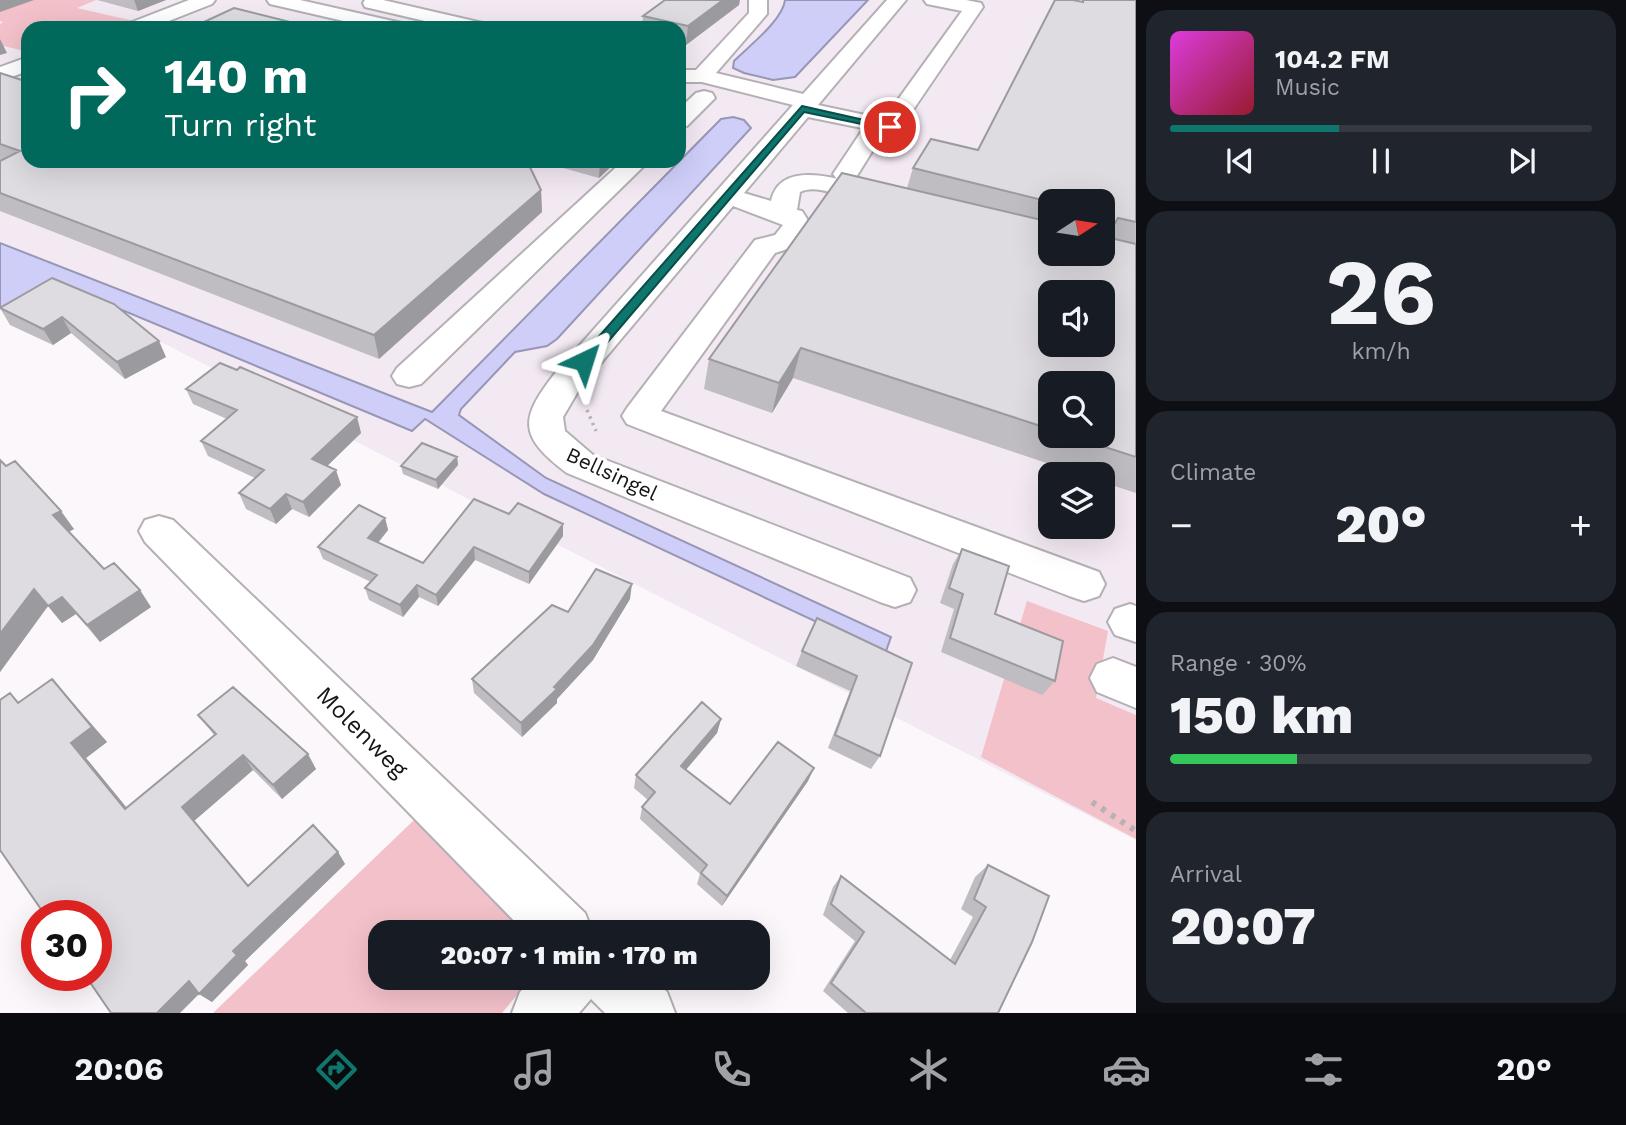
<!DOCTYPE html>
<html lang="en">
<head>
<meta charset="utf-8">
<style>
  body { margin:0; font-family:"Work Sans",sans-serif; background:#20242c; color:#f1f3f6; height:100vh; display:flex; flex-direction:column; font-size:26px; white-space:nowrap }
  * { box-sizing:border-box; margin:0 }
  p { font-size:23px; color:#9ea1a6 }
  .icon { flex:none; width:38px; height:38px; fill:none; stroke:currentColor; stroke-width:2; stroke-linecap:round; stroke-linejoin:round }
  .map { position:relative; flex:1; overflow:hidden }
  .details { display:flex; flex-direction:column; gap:10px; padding:10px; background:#0d0f14; width:490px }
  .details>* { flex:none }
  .guide { position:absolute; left:21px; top:21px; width:665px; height:147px; border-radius:21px; box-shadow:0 7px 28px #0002; background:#00695c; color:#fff; overflow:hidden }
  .needle { width:46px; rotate:78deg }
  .fabs { position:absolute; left:1038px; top:189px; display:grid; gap:14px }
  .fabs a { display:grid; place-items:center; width:77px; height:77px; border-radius:14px; background:#171b24; box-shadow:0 7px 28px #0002; font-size:35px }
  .speed { position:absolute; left:21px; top:900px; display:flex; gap:14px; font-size:35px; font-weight:700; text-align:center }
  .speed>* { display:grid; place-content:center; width:91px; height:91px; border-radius:50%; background:#171b24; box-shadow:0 7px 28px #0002; line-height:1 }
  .speed .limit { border:10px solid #d22; background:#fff; color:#111 }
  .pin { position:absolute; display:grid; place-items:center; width:60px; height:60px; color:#fff; margin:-30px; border:4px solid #fff; border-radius:50%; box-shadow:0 2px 7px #0007 }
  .me { position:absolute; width:77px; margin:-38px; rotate:41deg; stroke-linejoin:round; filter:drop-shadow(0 0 5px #0008) }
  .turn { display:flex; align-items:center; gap:24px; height:147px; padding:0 28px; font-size:32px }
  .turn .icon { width:91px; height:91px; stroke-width:2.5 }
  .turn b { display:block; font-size:49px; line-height:60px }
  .big { font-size:52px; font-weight:800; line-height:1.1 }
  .details .widget { flex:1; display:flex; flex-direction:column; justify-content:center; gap:10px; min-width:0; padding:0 24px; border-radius:21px; background:#20242c }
  .details .dial { align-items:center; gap:0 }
  .dial b { font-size:91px; line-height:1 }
  .song { display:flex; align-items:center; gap:21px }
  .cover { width:84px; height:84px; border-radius:10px; background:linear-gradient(135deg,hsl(300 70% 55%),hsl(350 70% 35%)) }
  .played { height:7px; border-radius:4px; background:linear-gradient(90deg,#0f766e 40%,#363941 40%) }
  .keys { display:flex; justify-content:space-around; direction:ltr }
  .heat { display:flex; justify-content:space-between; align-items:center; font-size:38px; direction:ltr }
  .charge { height:10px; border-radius:5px; background:linear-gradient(90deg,#34c759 30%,#363941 0) }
  .trip { position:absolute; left:368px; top:920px; width:402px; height:70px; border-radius:21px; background:#171b24; box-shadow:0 7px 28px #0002; font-weight:800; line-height:70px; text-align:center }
  .dock { display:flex; height:112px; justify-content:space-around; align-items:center; background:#090b0e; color:#9ea1a6 }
  .dock .icon { width:49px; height:49px }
  .dock .current { color:#0f766e }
  .dock b { font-size:32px; color:#f1f3f6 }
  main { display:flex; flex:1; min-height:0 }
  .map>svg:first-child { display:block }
</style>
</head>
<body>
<main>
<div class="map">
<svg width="1136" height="1013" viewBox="0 0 1136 1013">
  <rect width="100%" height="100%" fill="#fbf7fb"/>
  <path fill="#f3e9f3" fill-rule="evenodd" d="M0 0H1136V840L161 342 0 245ZM28 28H679V161H28ZM1050 201H1102V254H1050ZM1050 292H1102V345H1050ZM1050 383H1102V436H1050ZM1050 474H1102V527H1050Z"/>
  <path fill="#f3c1c9" d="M30 0H96L77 8 134 21 114 28H28V52L0 45V24L3 22 0 21V11Z
    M1027 601 1108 631 1096 698 1136 715V839L981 757Z
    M414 820 514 922 519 933H380V978H525L523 988 502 1013H213Z"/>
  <path fill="#cfcef9" stroke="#9896b5" stroke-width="2" d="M785 0H868L795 77 773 80 744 73 733 68 734 61C748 47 783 20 785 0Z
    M733 117 744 120 751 128 557 339 547 346 515 352 461 409 459 415 546 478 891 637 885 654 544 494 425 419 412 431 55 282 0 308V243L432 412 721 119Z"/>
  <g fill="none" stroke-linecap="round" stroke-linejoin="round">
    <defs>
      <path id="minor" d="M189 0H215L212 4 151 28H124L127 24Z
        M267 0H300L406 24 409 28H374L270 4Z
        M365 0H383L487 24 490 28H455L365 7 363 3Z
        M749 0H767V14L716 73 803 94 887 0H906L818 105 884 119 962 11 927 4 924 0H966L981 3 983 7 898 132 878 142 855 179 846 182 837 179 833 174 861 132 867 129 808 117 744 193 771 201C782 152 858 186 890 194L894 200 890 206C863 212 824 180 800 192L797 210 802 211 811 225C803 243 793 248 775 253L661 411 1099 572 1105 584 1099 596 1084 601 1069 596 627 424 622 416 627 408 755 240 775 235 783 225 733 206 580 388 563 417 565 431 593 455 910 578 916 590 910 602 895 607 880 602 567 473C518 436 519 419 556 372L793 105 702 82H679V70H696L749 13Z
        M28 57V71L0 81V67Z
        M704 91 712 93 715 98 687 126 679 128V109L696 93Z
        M623 161H649L421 384 409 387 397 384 392 376 397 368Z
        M159 516 173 520 585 913 593 933H526L145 542 139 531 145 520Z
        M1130 604 1136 606V642L1115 635 1108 622 1115 609Z
        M1113 658 1136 667V708L1097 692 1090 678 1097 664Z
        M533 978H652L667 992 675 1013H605L591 999 579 1013H512L520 992Z"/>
    </defs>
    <use href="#minor" stroke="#b4b0b4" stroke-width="4"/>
    <path stroke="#b5b1b5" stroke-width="3.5" stroke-dasharray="2.5 4.5" stroke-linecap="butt" d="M587 410 596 431"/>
    <path stroke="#b5b1b5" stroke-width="6" stroke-dasharray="4.5 7" stroke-linecap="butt" d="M1092 802 1136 831"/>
    <use href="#minor" fill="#fff" fill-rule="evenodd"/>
  </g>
  <path fill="#bfbdc2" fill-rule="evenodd" d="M97 0H166L138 11Z
    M1136 0V493L1102 482V474H1079L793 378 772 413 704 389 709 359 907 188 913 168 978 150 1083 2ZM1050 201H1102V254H1050ZM1050 383 1102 436H1050Z
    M739 5 686 45 679 44V28H642L643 16Z
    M0 73 28 161 541 190 542 212 379 359 0 211Z
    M538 161H617L599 178Z
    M52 278 166 357 125 379 71 333 53 345 10 325 0 308Z
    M186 389 357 417 361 433 327 466 341 485 309 517 292 509 276 524 246 509 239 493 255 478 208 456 201 441 227 419 193 404Z
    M457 457 458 465 438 489 403 474 401 466Z
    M0 460 74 529 69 532 104 569 151 607 100 642 76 614 62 623 48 606 0 672Z
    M509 514 563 524V536L529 584 475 560 438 606 419 597 403 617 369 600 365 588 371 582 323 559 318 547 385 518 388 530 378 543 423 563Z
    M962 549 995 614 1055 681 1042 695 941 652 954 609 940 603 953 564Z
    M630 599 593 660 557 699V703L522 737 474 693 472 679 568 612Z
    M802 651 912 663 880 756 871 769 828 748 850 691 796 666Z
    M52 679 107 742 86 758 127 808 214 735 198 715 316 769 282 799 253 770 194 821 248 885 338 852 345 864 245 961 248 965 212 1002 199 994 10 693 19 702Z
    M721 719 717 733 686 770 730 804 814 768 808 781 722 906 697 884 700 874 640 819 642 807 648 800 634 788 636 775Z
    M988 865 998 1013H848L823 991 855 941 823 915 833 887 841 876 950 960 973 917 961 909 975 877Z"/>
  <path fill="#9b9a9e" d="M0 0H34L0 12Z
    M134 0H166L138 11Z
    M723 0H740L739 5 686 45 688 26Z
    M0 39 7 53 0 55Z
    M600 161H617L599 178Z
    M541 190 542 212 379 359 374 335Z
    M62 317 71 333 53 345 43 329Z
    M159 341 166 357 125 379 117 362Z
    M801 348 793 378 772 413 779 383Z
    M357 417 361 433 318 475 312 459Z
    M457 457 458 465 438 489 436 480Z
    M336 470 341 485 309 517 303 502Z
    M286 494 292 509 276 524 270 509Z
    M61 511 74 529 66 533 53 515Z
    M385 518 388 530 372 550 368 538Z
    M563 524V536L529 584V572Z
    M474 547 475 560 438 606 436 595Z
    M632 584 630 599 593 660 557 699V703L522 737 521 723 554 687Z
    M417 585 419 597 403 617 400 605Z
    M34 589 48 606 0 672V634Z
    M140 590 151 607 100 642 87 625Z
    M62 597 76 614 62 623 48 606Z
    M52 679 107 742 86 758 139 823 125 809 71 743Z
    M721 719 717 733 678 779 681 766Z
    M308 754 316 769 282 799 273 785Z
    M243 755 253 770 194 821 259 898 182 807Z
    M814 768 808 781 722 906 727 896Z
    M338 852 345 864 245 961 248 965 212 1002 199 994 180 1013H157L189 981 233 951Z"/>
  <path fill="#dedce1" stroke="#9b9a9e" stroke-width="2" fill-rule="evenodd" d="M665 0H723L688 26 643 16Z
    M1055 0H1073L1083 2V0H1136V222L1118 218 1115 223 1102 224V201L1050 202 913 168 931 139 978 150Z
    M234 8 314 28H197L193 27Z
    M0 73 28 82V161H527L541 190 374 335 0 193V161L20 151 0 144Z
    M842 173 1050 222V254H1102V236L1136 244V457L1071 436H1102V383H1050V429L801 348 779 383 709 359ZM1050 292H1102V345H1050Z
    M52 278 114 304 159 341 117 362 62 317 43 329 0 308Z
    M220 363 237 370 240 367 357 417 312 459 336 470 303 502 286 494 270 509 239 493 264 470 201 441 237 410 186 389Z
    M422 443 457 457 436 480 401 466Z
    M0 460 6 466 15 461 61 511 53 515 104 569 114 563 140 590 87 625 62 597 48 606 34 589 0 634Z
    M474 499 509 514 518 503 563 524 529 572 474 547 436 595 417 585 400 605 365 588 377 575 318 547 359 505 385 518 368 538 423 563Z
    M962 549 1009 566 995 614 1063 641 1055 681 950 638 963 594 949 588Z
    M596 569 632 584 593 645 554 687 557 689 521 723 472 679 552 605 568 612Z
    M817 618 912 663 880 756 835 735 857 676 802 651Z
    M52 679 92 727 71 743 125 809 216 734 198 715 233 687 308 754 273 785 243 755 182 807 248 886 313 825 338 852 233 951 237 955 199 994 189 981 157 1013H111L85 975H96V915H45L0 850V700L10 693 18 703Z
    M702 702 721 719 681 766 730 804 778 742 814 768 727 896 701 873 707 865 642 807 655 792 636 775Z
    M988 865 1049 896 1032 942 998 1013H866L831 983 864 932 831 904 841 876 955 964 986 907 974 899Z"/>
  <path fill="#0f766e" stroke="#0a4d48" stroke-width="2" d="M802 106 895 127 890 130 804 112 589 364H580V358Z"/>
  <g text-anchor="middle" stroke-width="7" stroke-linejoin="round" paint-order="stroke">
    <g font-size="21" fill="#161416" stroke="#fff">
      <text transform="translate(612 474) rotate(25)" y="7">Bellsingel</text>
    </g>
    <g font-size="24" fill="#161416" stroke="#fff">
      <text transform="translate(362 732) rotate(45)" y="8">Molenweg</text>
    </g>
  </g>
</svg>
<div class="fabs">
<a><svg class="needle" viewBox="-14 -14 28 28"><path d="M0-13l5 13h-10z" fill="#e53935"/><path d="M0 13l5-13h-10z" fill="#9ea1a6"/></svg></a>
<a><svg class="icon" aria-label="sound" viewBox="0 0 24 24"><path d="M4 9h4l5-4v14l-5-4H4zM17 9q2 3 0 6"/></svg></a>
<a><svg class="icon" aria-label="search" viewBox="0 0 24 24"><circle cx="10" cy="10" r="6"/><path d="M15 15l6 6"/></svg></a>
<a><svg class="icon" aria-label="layers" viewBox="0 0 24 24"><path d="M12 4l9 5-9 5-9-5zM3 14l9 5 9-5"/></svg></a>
</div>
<div class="speed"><div class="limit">30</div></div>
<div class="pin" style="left:890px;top:127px;background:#d93025"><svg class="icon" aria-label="arrive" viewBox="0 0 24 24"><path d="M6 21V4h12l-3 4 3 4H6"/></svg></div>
<svg class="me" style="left:584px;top:361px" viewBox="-20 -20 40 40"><path d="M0-17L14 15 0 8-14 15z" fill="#0f766e" stroke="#fff" stroke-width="4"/></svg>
<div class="trip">20:07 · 1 min · 170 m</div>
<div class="guide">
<div class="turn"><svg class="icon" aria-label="right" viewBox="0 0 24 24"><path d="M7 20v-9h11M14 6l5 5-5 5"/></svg><div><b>140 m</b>Turn right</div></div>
</div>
</div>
<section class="details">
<div class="widget">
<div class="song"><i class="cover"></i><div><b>104.2 FM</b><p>Music</p></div></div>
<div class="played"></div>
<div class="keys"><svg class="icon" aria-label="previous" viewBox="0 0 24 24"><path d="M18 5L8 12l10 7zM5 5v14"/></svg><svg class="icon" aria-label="pause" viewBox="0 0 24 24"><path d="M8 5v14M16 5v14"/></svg><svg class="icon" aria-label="next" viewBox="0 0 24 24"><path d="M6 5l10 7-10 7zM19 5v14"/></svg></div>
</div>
<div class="widget dial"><b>26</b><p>km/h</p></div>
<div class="widget"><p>Climate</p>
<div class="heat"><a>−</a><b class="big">20°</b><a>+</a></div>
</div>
<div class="widget"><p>Range · 30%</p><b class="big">150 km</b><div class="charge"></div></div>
<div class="widget"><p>Arrival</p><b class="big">20:07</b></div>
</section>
</main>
<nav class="dock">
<b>20:06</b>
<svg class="icon current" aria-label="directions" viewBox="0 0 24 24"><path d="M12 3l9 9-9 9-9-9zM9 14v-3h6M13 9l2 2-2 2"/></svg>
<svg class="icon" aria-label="music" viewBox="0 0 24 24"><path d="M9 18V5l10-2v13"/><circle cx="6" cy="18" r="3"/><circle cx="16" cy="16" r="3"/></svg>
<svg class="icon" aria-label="phone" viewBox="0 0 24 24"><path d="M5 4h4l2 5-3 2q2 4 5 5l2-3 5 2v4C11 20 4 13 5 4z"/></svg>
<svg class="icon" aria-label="climate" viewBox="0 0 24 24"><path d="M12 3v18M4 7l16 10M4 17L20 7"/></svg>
<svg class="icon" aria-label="car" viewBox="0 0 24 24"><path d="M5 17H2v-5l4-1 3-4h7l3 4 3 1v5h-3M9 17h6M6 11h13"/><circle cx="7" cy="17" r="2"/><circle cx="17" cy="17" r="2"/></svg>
<svg class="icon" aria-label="filters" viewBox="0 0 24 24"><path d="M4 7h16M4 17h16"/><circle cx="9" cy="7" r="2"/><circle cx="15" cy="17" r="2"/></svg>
<b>20°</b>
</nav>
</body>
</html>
